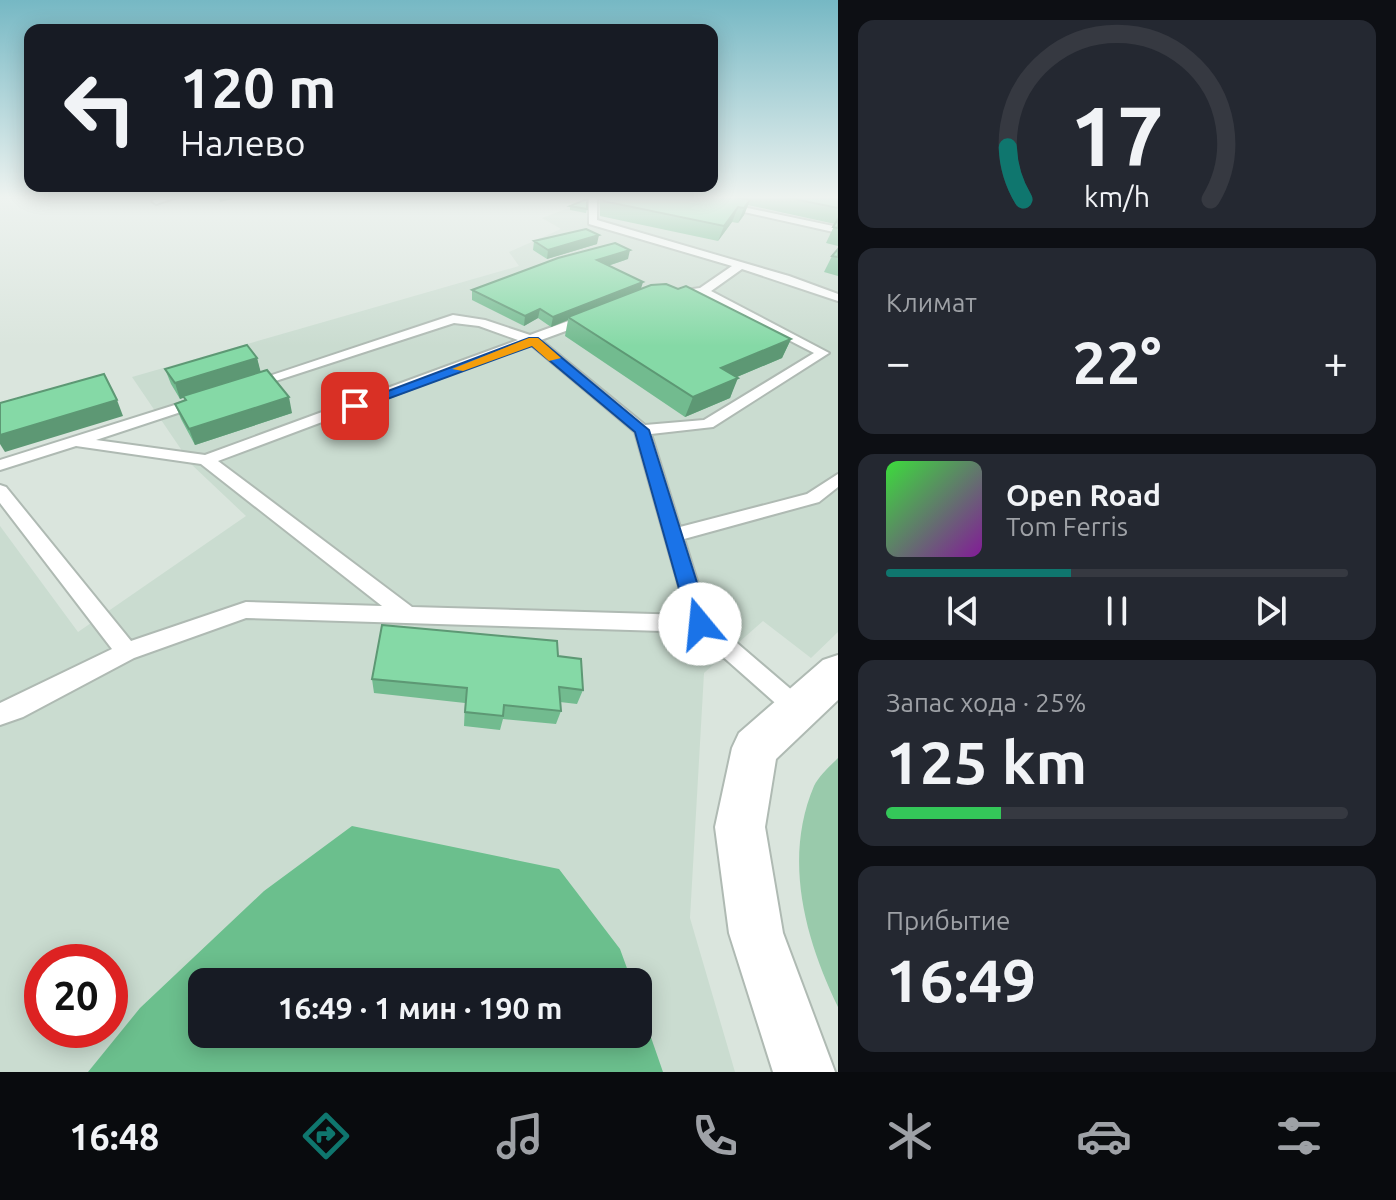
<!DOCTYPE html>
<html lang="ru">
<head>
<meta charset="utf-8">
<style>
  body { margin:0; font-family:Ubuntu,sans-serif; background:#242831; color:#f1f3f6; height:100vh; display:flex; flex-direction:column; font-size:30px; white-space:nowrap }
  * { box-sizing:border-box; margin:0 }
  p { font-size:26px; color:#9ea1a6 }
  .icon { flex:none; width:44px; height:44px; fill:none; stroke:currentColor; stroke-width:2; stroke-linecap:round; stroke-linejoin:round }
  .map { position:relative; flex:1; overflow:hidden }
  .panel { display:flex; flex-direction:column; gap:20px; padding:20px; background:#0d0f14; width:558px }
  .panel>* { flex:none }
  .hud { position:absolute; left:24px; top:24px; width:694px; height:168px; border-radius:16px; box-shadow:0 4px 20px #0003; background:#171b24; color:#f1f3f6; overflow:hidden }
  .speed { position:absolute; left:24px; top:944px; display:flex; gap:16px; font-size:40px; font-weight:700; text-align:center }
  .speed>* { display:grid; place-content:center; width:104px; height:104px; border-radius:50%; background:#171b24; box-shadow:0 4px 20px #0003; line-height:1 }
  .speed .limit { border:12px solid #d22; background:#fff; color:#111 }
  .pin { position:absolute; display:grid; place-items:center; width:68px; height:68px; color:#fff; margin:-34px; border-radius:16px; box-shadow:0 4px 12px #0006 }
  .me { position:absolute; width:88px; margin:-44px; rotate:343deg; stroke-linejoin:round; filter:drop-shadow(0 0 6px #0008) }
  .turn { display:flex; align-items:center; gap:28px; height:168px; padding:0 24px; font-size:36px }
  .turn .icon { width:104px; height:104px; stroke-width:2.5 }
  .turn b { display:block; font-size:56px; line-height:68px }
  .big { font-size:60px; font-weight:700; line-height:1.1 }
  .panel .card { flex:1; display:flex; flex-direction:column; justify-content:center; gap:12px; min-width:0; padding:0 28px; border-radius:16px; background:#242831 }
  .panel .dial { align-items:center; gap:0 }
  .dial svg { height:208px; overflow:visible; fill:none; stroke:#363941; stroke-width:7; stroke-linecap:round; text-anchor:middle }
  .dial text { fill:#f1f3f6; stroke:none }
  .song { display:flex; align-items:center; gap:24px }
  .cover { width:96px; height:96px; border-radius:12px; background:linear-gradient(135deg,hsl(120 70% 55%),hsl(290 70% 35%)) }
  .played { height:8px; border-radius:4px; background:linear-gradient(90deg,#0f766e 40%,#363941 40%) }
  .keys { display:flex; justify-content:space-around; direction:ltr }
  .heat { display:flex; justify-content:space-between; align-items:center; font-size:44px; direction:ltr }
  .charge { height:12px; border-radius:6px; background:linear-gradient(90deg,#34c759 25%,#363941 0) }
  .trip { position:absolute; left:188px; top:968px; width:464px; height:80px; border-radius:16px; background:#171b24; box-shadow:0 4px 20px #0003; font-weight:700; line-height:80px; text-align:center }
  .menu { display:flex; height:128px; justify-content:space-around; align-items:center; background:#090b0e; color:#9ea1a6 }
  .menu .icon { width:56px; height:56px }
  .menu .on { color:#0f766e }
  .menu b { font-size:36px; color:#f1f3f6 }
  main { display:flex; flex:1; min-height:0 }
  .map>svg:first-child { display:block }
</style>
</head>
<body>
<main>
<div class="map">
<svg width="838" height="1072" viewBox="0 0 838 1072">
  <rect width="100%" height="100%" fill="#dae5dd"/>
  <path fill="#cadcd0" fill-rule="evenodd" d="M531 196H838V632L811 658 763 621 704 673 690 918 735 1072H0V526L78 632 246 516 191 464 132 377 519 266 509 252 561 229 542 218 577 205ZM42 962H110V1030H42ZM202 982H638V1034H202Z"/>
  <path fill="#99caab" d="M838 758V1007C805 939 783 859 814 786 819 776 830 766 838 758Z"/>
  <path fill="#6bbf8d" d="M352 826 559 869 620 949 632 982H202V1034H638V1000L663 1072H88L140 1008 264 891Z"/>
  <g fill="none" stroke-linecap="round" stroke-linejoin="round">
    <defs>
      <path id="lane" d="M165 196H180L156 204 152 201Z
        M593 196 597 199V220L789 276 838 294V301L742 269 711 291 829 353 713 427 651 434 680 527 807 494 838 474V487L819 502 684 539 709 619 807 703 810 710 807 717 799 721 791 717 695 632 246 618 134 658 23 717 0 725V703L112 649 0 503V485L6 487 131 641 246 602 382 606 201 464 76 446 0 470V460L197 398 204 402 202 405 96 440 205 455 518 340 479 326 454 323 257 387H247L245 384 453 315 485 320 530 335 585 315H593V321L541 340 645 425 704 420 814 353 701 295 671 296V292L700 288 732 266 589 224V199ZM530 344 635 432 687 615 412 607 218 461Z
        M673 196H690L838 227V233Z"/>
      <path id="street" d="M838 655V700L776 759 765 827 783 933 835 1072H773L729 933 715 827 732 748 739 733 823 660Z"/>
    </defs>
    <use href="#lane" stroke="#afbab3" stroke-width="4"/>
    <use href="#street" stroke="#afbab3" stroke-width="4"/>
    <use href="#lane" fill="#fff" fill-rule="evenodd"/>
    <use href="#street" fill="#fff" fill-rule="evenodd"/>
  </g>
  <path fill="#72bb8f" d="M600 196H838V246L826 243 835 224 748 205 744 215 738 223 732 222 718 241 600 216Z
    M570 206 587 209 586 213 570 210Z
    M534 241 597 244 547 259 533 250Z
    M838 249V276L824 272 832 256Z
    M628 259 608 266 641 289 791 339 782 358 737 377 730 398 685 417 565 336 568 320 551 327 538 318 524 326 472 300V290Z
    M257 358 260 372 292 413 195 445 181 419 175 404 185 401 184 397 180 399 171 384 165 369Z
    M558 656 583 690 577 704 560 702 561 711 556 724 503 719 500 730 464 726 465 703 374 693 372 679Z"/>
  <path fill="#5d9874" d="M225 196H245L220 202 219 198Z
    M750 200 744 215 738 223 744 208Z
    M738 207 732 222 718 241 724 226Z
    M599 235 597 244 547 259 548 250Z
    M630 250 628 259 595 270 597 260Z
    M643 282 640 292 568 317V320L551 327 553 317Z
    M540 309 538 318 524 326 525 316Z
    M791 339 782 358 713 387 721 368Z
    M257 358 261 373 180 399 175 383Z
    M738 378 730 398 685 417 693 397Z
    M289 397 292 413 195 445 189 429Z
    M117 400 123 416 5 452 0 444V435Z"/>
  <path fill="#85d9a6" stroke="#5d9874" stroke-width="2" d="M603 196H731L750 200 744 208 738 207 724 226 603 201Z
    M780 196H838V208Z
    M587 199V209L570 206Z
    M838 219V228L833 227Z
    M586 229 599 235 548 250 534 241Z
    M615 243 630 250 597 260 643 282 553 317 540 309 525 316 472 290 558 258Z
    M838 249V257L832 256Z
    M666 284 678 289 686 286 791 339 721 368 738 378 693 397 568 317 651 285Z
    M247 345 257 358 175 383 165 369Z
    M267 370 289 397 189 429 175 404 186 400 183 396Z
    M104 374 117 400 0 435V403Z
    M382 625 557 641 558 656 581 659 583 690 559 687 561 711 504 705 503 716 465 712 467 688 372 679Z"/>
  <linearGradient id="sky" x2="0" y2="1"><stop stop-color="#76b8c4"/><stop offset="0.57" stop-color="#eef3f0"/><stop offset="1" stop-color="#eef3f0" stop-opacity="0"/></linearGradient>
  <rect width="838" height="346" fill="url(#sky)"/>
  <path fill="#1a73e8" stroke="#114b97" stroke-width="2" d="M529 338H538L649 430 710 624 707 630 700 632 693 630 689 624 635 432 532 346 360 409H350L348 406Z"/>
  <path fill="#f59e0b" d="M529 338H538L561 358 549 361 532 346 463 371 452 369Z"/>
</svg>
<div class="speed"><div class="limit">20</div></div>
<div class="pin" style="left:355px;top:406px;background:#d93025"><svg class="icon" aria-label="arrive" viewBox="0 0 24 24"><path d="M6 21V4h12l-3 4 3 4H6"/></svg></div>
<svg class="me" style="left:700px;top:624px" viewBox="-20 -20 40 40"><circle r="19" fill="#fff"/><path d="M0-13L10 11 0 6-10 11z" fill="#1a73e8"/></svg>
<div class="trip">16:49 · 1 мин · 190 m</div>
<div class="hud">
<div class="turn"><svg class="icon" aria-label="left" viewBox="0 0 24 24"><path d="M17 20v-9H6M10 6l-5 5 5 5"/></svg><div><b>120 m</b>Налево</div></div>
</div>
</div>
<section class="panel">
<div class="card dial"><svg viewBox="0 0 100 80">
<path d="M14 69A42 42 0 1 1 86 69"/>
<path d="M14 69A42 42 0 0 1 8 49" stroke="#0f766e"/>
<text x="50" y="56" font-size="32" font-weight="700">17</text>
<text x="50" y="72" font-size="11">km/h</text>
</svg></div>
<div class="card"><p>Климат</p>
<div class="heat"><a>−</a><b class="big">22°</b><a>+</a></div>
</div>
<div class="card">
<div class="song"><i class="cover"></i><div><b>Open Road</b><p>Tom Ferris</p></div></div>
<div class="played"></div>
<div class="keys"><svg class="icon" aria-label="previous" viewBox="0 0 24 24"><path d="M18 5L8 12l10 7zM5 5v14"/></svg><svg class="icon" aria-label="pause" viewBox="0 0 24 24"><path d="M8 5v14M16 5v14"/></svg><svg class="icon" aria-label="next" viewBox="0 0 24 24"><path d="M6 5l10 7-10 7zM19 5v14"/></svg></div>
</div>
<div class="card"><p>Запас хода · 25%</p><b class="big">125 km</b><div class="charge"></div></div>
<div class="card"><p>Прибытие</p><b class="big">16:49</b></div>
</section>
</main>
<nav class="menu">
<b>16:48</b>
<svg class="icon on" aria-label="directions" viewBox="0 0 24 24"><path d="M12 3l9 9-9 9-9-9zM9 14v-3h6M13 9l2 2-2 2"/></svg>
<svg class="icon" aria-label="music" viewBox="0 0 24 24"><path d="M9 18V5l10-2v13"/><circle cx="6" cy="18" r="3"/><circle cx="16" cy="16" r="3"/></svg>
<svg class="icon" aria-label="phone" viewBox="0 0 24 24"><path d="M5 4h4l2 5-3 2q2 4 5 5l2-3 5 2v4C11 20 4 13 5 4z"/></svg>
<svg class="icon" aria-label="climate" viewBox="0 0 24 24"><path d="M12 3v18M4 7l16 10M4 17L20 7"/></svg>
<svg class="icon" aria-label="car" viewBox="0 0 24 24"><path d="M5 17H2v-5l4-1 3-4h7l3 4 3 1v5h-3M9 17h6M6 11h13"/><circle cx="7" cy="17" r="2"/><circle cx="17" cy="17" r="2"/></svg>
<svg class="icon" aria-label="filters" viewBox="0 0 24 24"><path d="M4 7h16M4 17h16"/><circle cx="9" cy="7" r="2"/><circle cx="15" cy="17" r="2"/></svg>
</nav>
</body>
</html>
